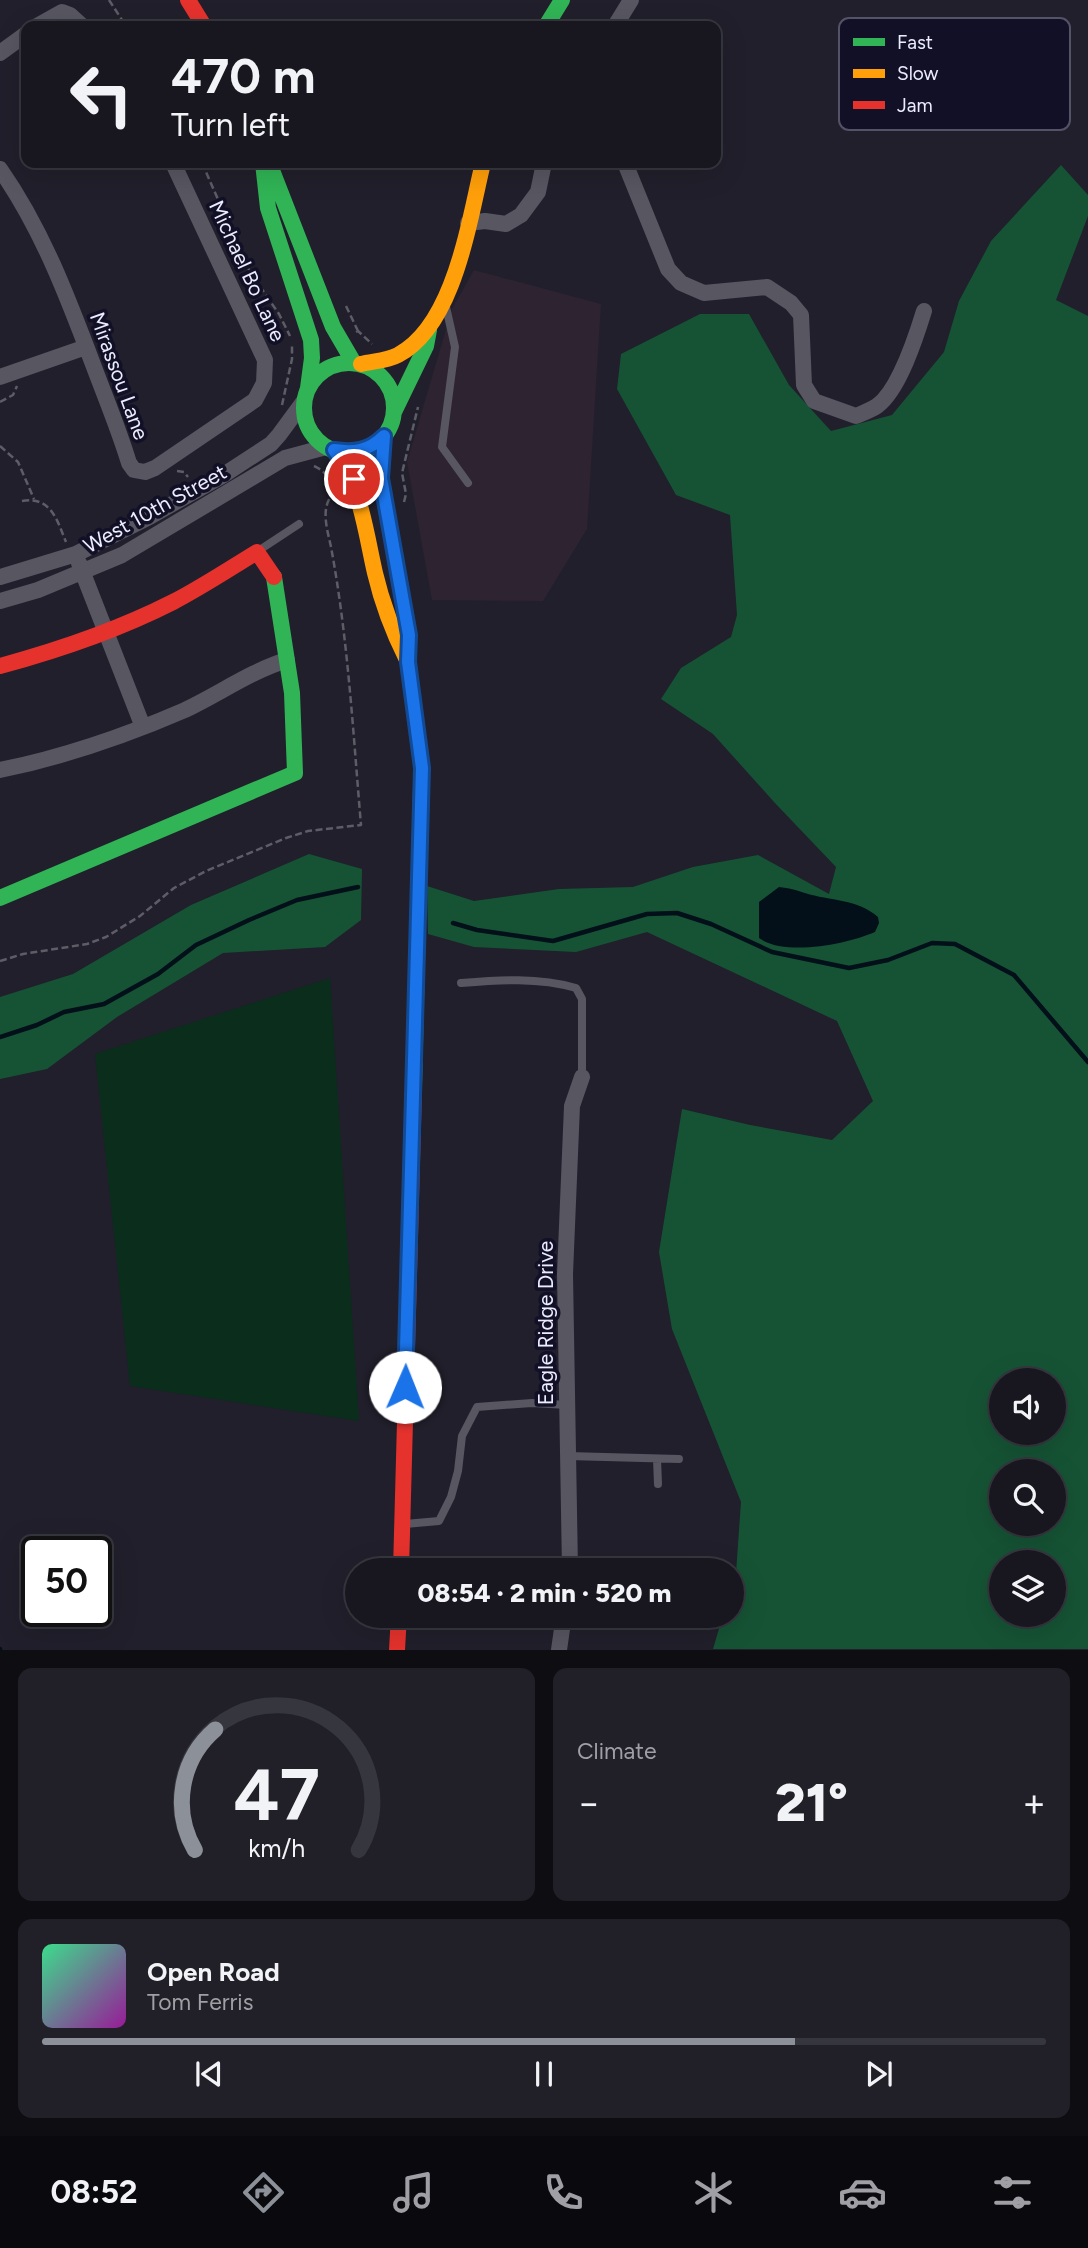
<!DOCTYPE html>
<html lang="en">
<head>
<meta charset="utf-8">
<style>
  body { margin:0; font-family:Figtree,sans-serif; background:#212029; color:#f1f3f6; height:100vh; display:flex; flex-direction:column; font-size:26px; white-space:nowrap }
  * { box-sizing:border-box; margin:0 }
  p { font-size:23px; color:#9f9fa5 }
  .icon { flex:none; width:38px; height:38px; fill:none; stroke:currentColor; stroke-width:2; stroke-linecap:round; stroke-linejoin:round }
  .map { position:relative; height:1650px; overflow:hidden }
  .drawer { display:flex; flex-direction:column; gap:18px; padding:18px; background:#0d0d12; flex:1 }
  .drawer>* { flex:none }
  .guide { position:absolute; left:21px; top:21px; width:700px; height:147px; border-radius:14px; box-shadow:0 7px 28px #0002,0 0 0 2px #36363e; background:#181720; color:#f1f3f6; overflow:hidden }
  .fabs { position:absolute; left:989px; top:1368px; display:grid; gap:14px }
  .fabs a { display:grid; place-items:center; width:77px; height:77px; border-radius:50%; background:#181720; box-shadow:0 7px 28px #0002,0 0 0 2px #36363e; font-size:35px }
  .speed { position:absolute; left:21px; top:1536px; display:flex; gap:14px; font-size:35px; font-weight:700; text-align:center }
  .speed>* { display:grid; place-content:center; width:91px; height:91px; border-radius:50%; background:#181720; box-shadow:0 7px 28px #0002,0 0 0 2px #36363e; line-height:1 }
  .speed .limit { border:4px solid #111; border-radius:10px; background:#fff; color:#111 }
  .pin { position:absolute; display:grid; place-items:center; width:60px; height:60px; color:#fff; margin:-30px; border:4px solid #fff; border-radius:50%; box-shadow:0 2px 7px #0007 }
  .me { position:absolute; width:77px; margin:-38px; rotate:1deg; stroke-linejoin:round; filter:drop-shadow(0 0 5px #0008) }
  .turn { display:flex; align-items:center; gap:24px; height:147px; padding:0 35px; font-size:32px }
  .turn .icon { width:91px; height:91px; stroke-width:2.5 }
  .turn b { display:block; font-size:49px; line-height:60px }
  .big { font-size:52px; font-weight:800; line-height:1.1 }
  .drawer .widget { flex:1; display:flex; flex-direction:column; justify-content:center; gap:10px; min-width:0; padding:0 24px; border-radius:14px; background:#212029 }
  .drawer .dial { align-items:center; gap:0 }
  .dial svg { height:182px; overflow:visible; fill:none; stroke:#36363e; stroke-width:7; stroke-linecap:round; text-anchor:middle }
  .dial text { fill:#f1f3f6; stroke:none }
  .song { display:flex; align-items:center; gap:21px }
  .cover { width:84px; height:84px; border-radius:10px; background:linear-gradient(135deg,hsl(150 70% 55%),hsl(300 70% 35%)) }
  .played { height:7px; border-radius:4px; background:linear-gradient(90deg,#8c9099 75%,#36363e 75%) }
  .keys { display:flex; justify-content:space-around; direction:ltr }
  .heat { display:flex; justify-content:space-between; align-items:center; font-size:38px; direction:ltr }
  .drawer .tiles { flex:1; display:grid; gap:18px; grid-template-columns:1fr 1fr }
  .widget:last-child { grid-column:span 2 }
  .trip { position:absolute; left:345px; top:1558px; width:399px; height:70px; border-radius:35px; background:#181720; box-shadow:0 7px 28px #0002,0 0 0 2px #36363e; font-weight:800; line-height:70px; text-align:center }
  .tabs { display:flex; height:112px; justify-content:space-around; align-items:center; background:#0a090d; color:#9f9fa5 }
  .tabs .icon { width:49px; height:49px }
  .tabs .active { color:#8c9099 }
  .tabs b { font-size:32px; color:#f1f3f6 }
  .map>svg:first-child { display:block }
</style>
</head>
<body>
<div class="map">
<svg width="1088" height="1650" viewBox="0 0 1088 1650">
  <rect width="100%" height="100%" fill="#201f2b"/>
  <path fill="#2e2330" d="M474 270 601 304 587 529 543 601 432 600 407 462 452 309Z"/>
  <path fill="#0a2d1c" d="M330 978 359 1421 130 1386 95 1054Z"/>
  <path fill="#165335" fill-rule="evenodd" d="M1061 165 1088 195V216L1056 300 1088 316V1649H713L723 1615H732V1587L736 1573 741 1502 672 1329 659 1252 682 1109 750 1125 832 1140 873 1101 837 1021 647 932 576 952 474 947 428 934 427 886 474 901 559 889 633 887 693 867 758 855 829 894 836 867 774 802 713 734 661 699 681 668 731 637 737 615 730 515 676 495 617 389 621 354 700 314H749L789 385 831 431 892 415 944 352 959 301 991 241ZM1001 1381H1054V1433H1001ZM1001 1472H1054V1524H1001ZM1001 1563H1054V1615H1001Z
    M309 854 362 869 361 920 325 947 223 953 117 1017 47 1069 0 1079V997L73 974 191 905Z"/>
  <path fill="#03101a" d="M779 887C789 888 796 890 805 893 830 901 858 899 878 917L879 923 875 932C847 944 786 957 759 938V902Z"/>
  <g fill="none" stroke-linecap="round" stroke-linejoin="round">
    <path stroke="#03101a" stroke-width="4.5" d="M453 923 477 930 553 941 647 914 677 913 711 924 772 952 849 968 888 960 932 943 955 944 1014 975 1088 1062
      M0 1037 37 1025 64 1012 104 1004 158 974 196 945 249 920 297 900 358 887
      M0 1649V1650"/>
    <path stroke="#5d5d67" stroke-width="2.5" stroke-dasharray="7 3.5" stroke-linecap="butt" d="M109 0 126 26
      M202 163 250 272 279 314 290 336
      M346 306 358 331
      M356 332 358 331 372 344
      M0 402 13 395 17 386
      M282 405 292 359V343
      M0 446 18 462 34 499
      M314 466C330 473 333 486 340 501
      M177 471 184 472 188 477
      M22 501C51 496 57 520 66 542
      M404 502 406 494 402 473 418 407
      M0 961 23 954 87 944 106 937 140 916 174 888 206 871 286 838 308 831 361 825C353 732 348 638 331 547 327 528 319 505 336 491"/>
    <path stroke="#575661" stroke-width="8" d="M446 307 455 347 442 447 468 483
      M258 551 299 524
      M461 983C499 980 538 977 576 988L582 999V1077
      M568 1456 679 1459
      M657 1459 658 1484
      M405 1524 439 1521 451 1497 458 1471 462 1436 477 1407 532 1403 567 1405"/>
    <path stroke="#575661" stroke-width="16" d="M37 26 62 12 70 15 82 26
      M615 26 631 0
      M0 53 26 34
      M625 163 668 269 681 283 704 293 767 287 791 303 801 315 804 385 814 401 856 416C863 413 871 410 877 406 899 390 916 337 924 311
      M0 169C42 229 68 298 94 367 106 399 119 430 129 463L134 470 145 472 155 468 255 400 264 383 265 360 173 163
      M468 223 485 221 506 224 521 215 538 192 544 163
      M0 377 86 347
      M79 563 143 727
      M0 577 76 554 151 516 222 476 271 444 279 435 304 401
      M0 601 38 590 122 555 285 458 326 447
      M0 770C64 757 125 736 185 710 219 694 251 671 287 660
      M570 1570 565 1274 572 1106 582 1077
      M559 1650 564 1615"/>
    <path stroke="#30b455" stroke-width="16" d="M546 26 562 0
      M263 163 268 208 311 340 312 358 308 388
      M273 173 333 327 354 363
      M304 408a45 45 0 1 1 90 0a45 45 0 1 1-90 0Z
      M394 412 426 346 429 330
      M0 898 295 773 292 693 274 577
      M414 1088 421 789"/>
    <path stroke="#ff9f0a" stroke-width="16" d="M361 364C373 361 387 361 398 355 455 325 469 220 483 163
      M334 450C361 487 365 529 375 573 382 603 393 632 407 660"/>
    <path stroke="#e5322d" stroke-width="16" d="M188 0 204 26
      M384 436 381 478 409 635 408 662 422 768 421 789
      M0 666C59 650 118 630 173 602 202 587 229 569 257 552L274 577
      M401 1570 414 1088
      M397 1650 399 1615"/>
  </g>
  <g fill="none" stroke-linecap="round" stroke-linejoin="round">
    <defs>
      <path id="route" d="M354 479 334 450C354 453 369 451 384 436L381 478 409 635 408 662 422 768 405 1387"/>
    </defs>
    <use href="#route" stroke="#114b97" stroke-width="18"/>
    <use href="#route" stroke="#1a73e8" stroke-width="12"/>
  </g>
  <g text-anchor="middle" stroke-width="7" stroke-linejoin="round" paint-order="stroke">
    <g font-size="21" fill="#ebecfd" stroke="#121027">
      <text transform="translate(247 271) rotate(65)" y="7">Michael Bo Lane</text>
      <text transform="translate(119 376) rotate(70)" y="7">Mirassou Lane</text>
      <text transform="translate(155 509) rotate(-29)" y="7">West 10th Street</text>
      <text transform="translate(546 1323) rotate(-90)" y="7">Eagle Ridge Drive</text>
    </g>
  </g>
  <rect x="839" y="18" width="231" height="112" rx="10" fill="#121027" stroke="#535267" stroke-width="2"/>
  <rect x="853" y="38" width="32" height="8" fill="#30b455"/>
  <rect x="853" y="69" width="32" height="9" fill="#ff9f0a"/>
  <rect x="853" y="101" width="32" height="8" fill="#e5322d"/>
  <g font-size="19" fill="#ebecfd">
    <text x="897" y="49">Fast</text>
    <text x="897" y="80">Slow</text>
    <text x="897" y="112">Jam</text>
  </g>
</svg>
<div class="fabs">
<a><svg class="icon" aria-label="sound" viewBox="0 0 24 24"><path d="M4 9h4l5-4v14l-5-4H4zM17 9q2 3 0 6"/></svg></a>
<a><svg class="icon" aria-label="search" viewBox="0 0 24 24"><circle cx="10" cy="10" r="6"/><path d="M15 15l6 6"/></svg></a>
<a><svg class="icon" aria-label="layers" viewBox="0 0 24 24"><path d="M12 4l9 5-9 5-9-5zM3 14l9 5 9-5"/></svg></a>
</div>
<div class="speed"><div class="limit">50</div></div>
<div class="pin" style="left:354px;top:479px;background:#d93025"><svg class="icon" aria-label="arrive" viewBox="0 0 24 24"><path d="M6 21V4h12l-3 4 3 4H6"/></svg></div>
<svg class="me" style="left:405px;top:1387px" viewBox="-20 -20 40 40"><circle r="19" fill="#fff"/><path d="M0-13L10 11 0 6-10 11z" fill="#1a73e8"/></svg>
<div class="trip">08:54 · 2 min · 520 m</div>
<div class="guide">
<div class="turn"><svg class="icon" aria-label="left" viewBox="0 0 24 24"><path d="M17 20v-9H6M10 6l-5 5 5 5"/></svg><div><b>470 m</b>Turn left</div></div>
</div>
</div>
<section class="drawer">
<div class="tiles">
<div class="widget dial"><svg viewBox="0 0 100 80">
<path d="M14 69A42 42 0 1 1 86 69"/>
<path d="M14 69A42 42 0 0 1 23 16" stroke="#8c9099"/>
<text x="50" y="56" font-size="32" font-weight="700">47</text>
<text x="50" y="72" font-size="11">km/h</text>
</svg></div>
<div class="widget"><p>Climate</p>
<div class="heat"><a>−</a><b class="big">21°</b><a>+</a></div>
</div>
<div class="widget">
<div class="song"><i class="cover"></i><div><b>Open Road</b><p>Tom Ferris</p></div></div>
<div class="played"></div>
<div class="keys"><svg class="icon" aria-label="previous" viewBox="0 0 24 24"><path d="M18 5L8 12l10 7zM5 5v14"/></svg><svg class="icon" aria-label="pause" viewBox="0 0 24 24"><path d="M8 5v14M16 5v14"/></svg><svg class="icon" aria-label="next" viewBox="0 0 24 24"><path d="M6 5l10 7-10 7zM19 5v14"/></svg></div>
</div>
</div>
</section>
<nav class="tabs">
<b>08:52</b>
<svg class="icon active" aria-label="directions" viewBox="0 0 24 24"><path d="M12 3l9 9-9 9-9-9zM9 14v-3h6M13 9l2 2-2 2"/></svg>
<svg class="icon" aria-label="music" viewBox="0 0 24 24"><path d="M9 18V5l10-2v13"/><circle cx="6" cy="18" r="3"/><circle cx="16" cy="16" r="3"/></svg>
<svg class="icon" aria-label="phone" viewBox="0 0 24 24"><path d="M5 4h4l2 5-3 2q2 4 5 5l2-3 5 2v4C11 20 4 13 5 4z"/></svg>
<svg class="icon" aria-label="climate" viewBox="0 0 24 24"><path d="M12 3v18M4 7l16 10M4 17L20 7"/></svg>
<svg class="icon" aria-label="car" viewBox="0 0 24 24"><path d="M5 17H2v-5l4-1 3-4h7l3 4 3 1v5h-3M9 17h6M6 11h13"/><circle cx="7" cy="17" r="2"/><circle cx="17" cy="17" r="2"/></svg>
<svg class="icon" aria-label="filters" viewBox="0 0 24 24"><path d="M4 7h16M4 17h16"/><circle cx="9" cy="7" r="2"/><circle cx="15" cy="17" r="2"/></svg>
</nav>
</body>
</html>
